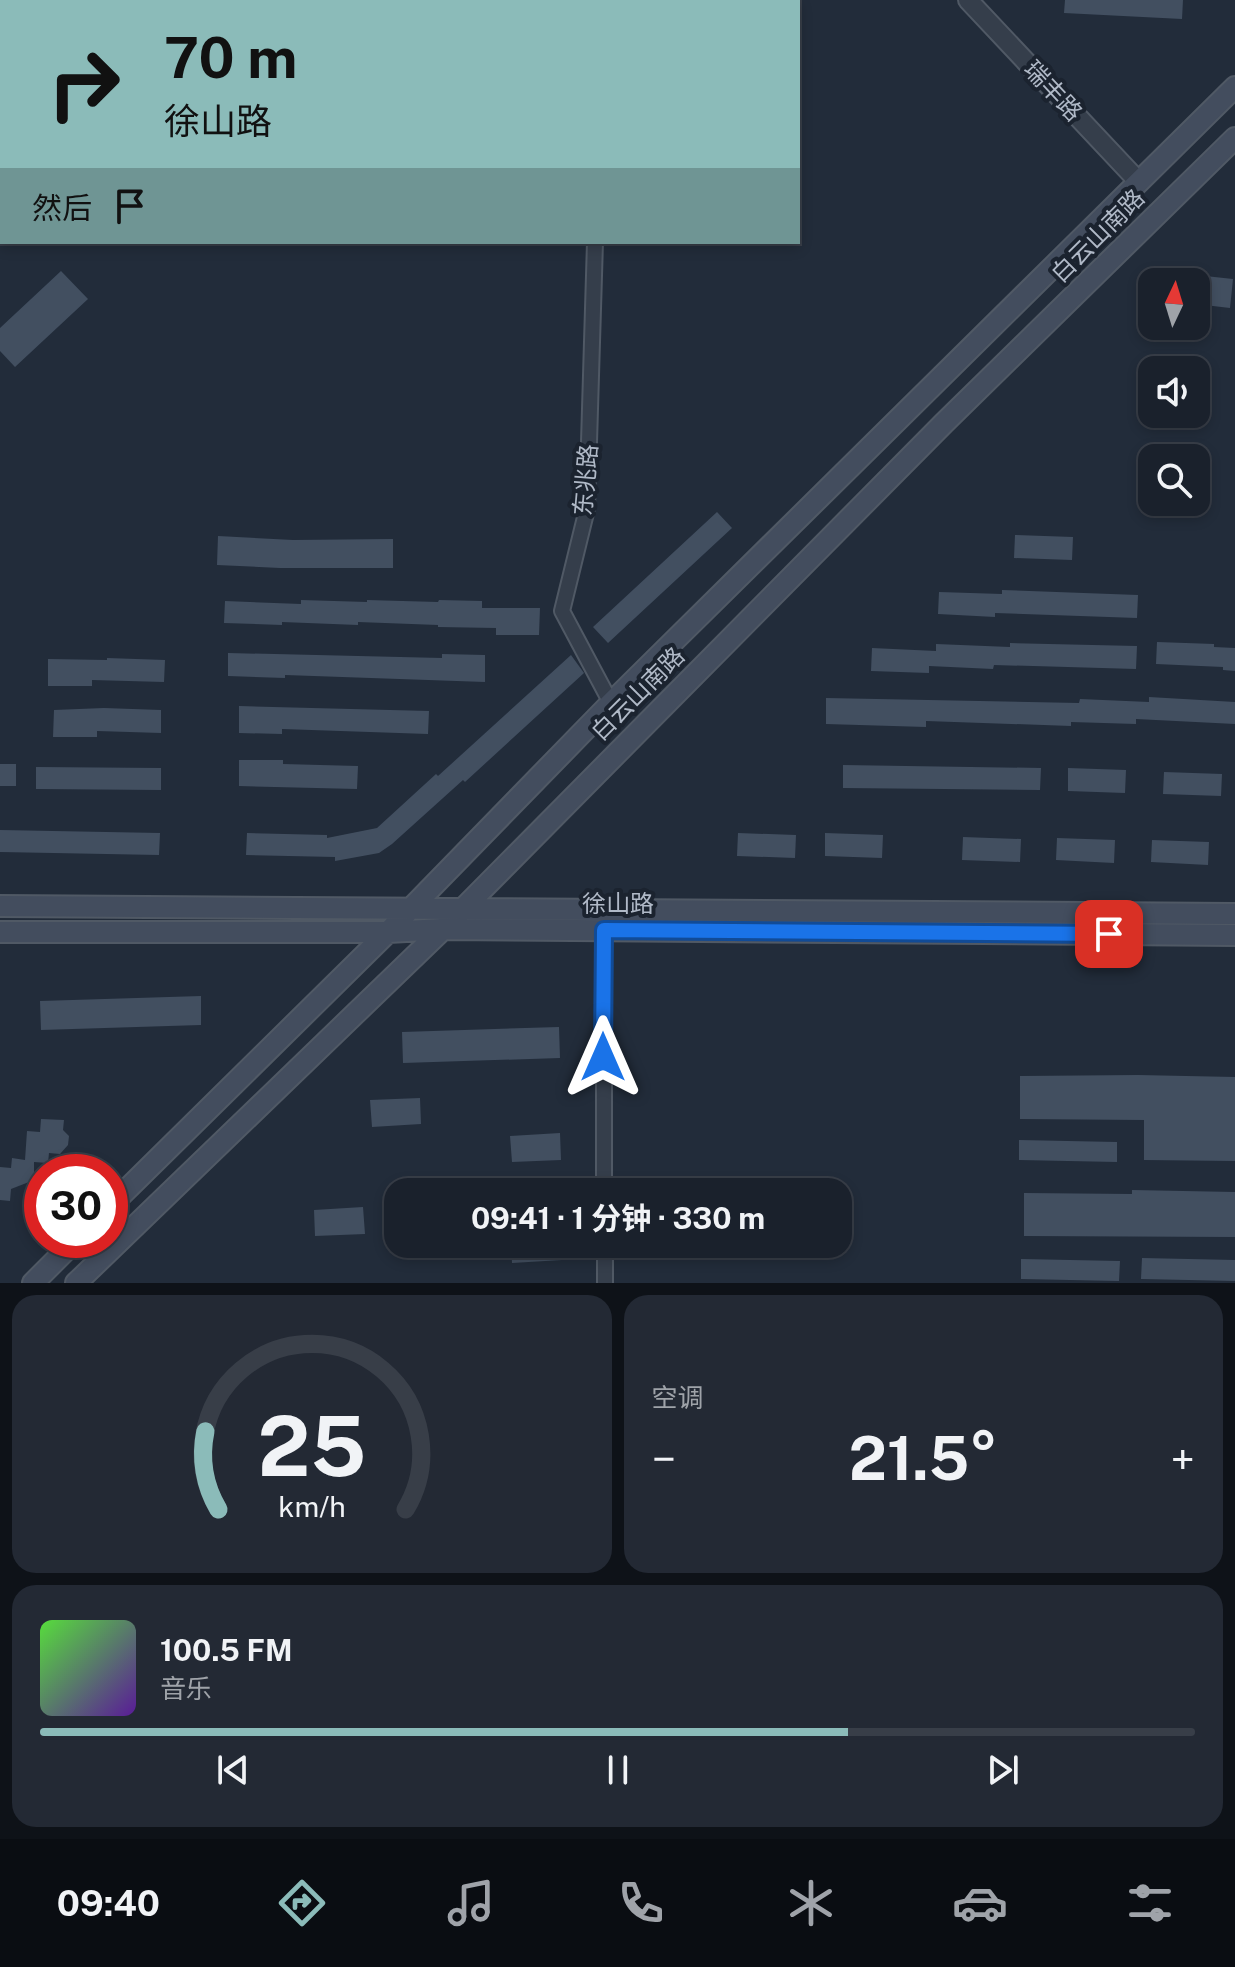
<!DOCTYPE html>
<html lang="zh">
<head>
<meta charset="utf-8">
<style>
  body { margin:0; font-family:"Public Sans","Noto Sans SC",sans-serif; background:#232934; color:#f1f3f6; height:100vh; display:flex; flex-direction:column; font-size:30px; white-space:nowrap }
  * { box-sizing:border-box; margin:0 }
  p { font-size:26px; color:#9fa3a9 }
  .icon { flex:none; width:44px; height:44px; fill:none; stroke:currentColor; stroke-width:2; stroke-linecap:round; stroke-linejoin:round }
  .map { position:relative; height:1283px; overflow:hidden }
  .panel { display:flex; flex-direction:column; gap:12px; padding:12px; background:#0e1218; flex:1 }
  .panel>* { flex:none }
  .guide { position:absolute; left:0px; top:0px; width:800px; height:244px; box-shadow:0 4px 12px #0003,0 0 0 2px #383e48; background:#8bbbb9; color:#111; overflow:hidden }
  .needle { width:52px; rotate:4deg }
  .buttons { position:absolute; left:1138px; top:268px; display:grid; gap:16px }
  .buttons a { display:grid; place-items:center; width:72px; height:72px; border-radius:16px; background:#1a212c; box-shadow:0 4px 12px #0003,0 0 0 2px #383e48; font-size:40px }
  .speed { position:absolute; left:24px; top:1154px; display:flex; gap:16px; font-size:40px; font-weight:700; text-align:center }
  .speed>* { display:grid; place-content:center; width:104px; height:104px; border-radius:50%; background:#1a212c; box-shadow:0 4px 12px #0003,0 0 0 2px #383e48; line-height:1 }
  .speed .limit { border:12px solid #d22; background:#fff; color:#111 }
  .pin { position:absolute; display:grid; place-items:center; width:68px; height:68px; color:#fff; margin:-34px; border-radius:16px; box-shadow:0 4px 12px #0006 }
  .me { position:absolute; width:88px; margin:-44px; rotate:0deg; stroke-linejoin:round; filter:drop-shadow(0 0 6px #0008) }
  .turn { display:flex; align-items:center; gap:28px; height:168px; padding:0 32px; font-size:36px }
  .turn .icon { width:104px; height:104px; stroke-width:2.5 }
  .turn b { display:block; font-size:56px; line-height:68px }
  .then { display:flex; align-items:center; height:76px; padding:0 32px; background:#0003; gap:16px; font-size:30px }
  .big { font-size:60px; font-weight:700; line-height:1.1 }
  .panel .card { flex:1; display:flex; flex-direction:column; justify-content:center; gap:12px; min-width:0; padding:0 28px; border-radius:24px; background:#232934 }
  .panel .dial { align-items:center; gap:0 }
  .dial svg { height:208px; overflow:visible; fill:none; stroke:#383e48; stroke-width:7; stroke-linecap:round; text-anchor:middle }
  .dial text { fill:#f1f3f6; stroke:none }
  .song { display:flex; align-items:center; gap:24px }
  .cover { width:96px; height:96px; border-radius:12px; background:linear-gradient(135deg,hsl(110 70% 55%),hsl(270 70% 35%)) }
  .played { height:8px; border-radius:4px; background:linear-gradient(90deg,#8bbbb9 70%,#383e48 70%) }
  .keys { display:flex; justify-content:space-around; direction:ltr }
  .heat { display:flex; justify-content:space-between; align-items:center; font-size:44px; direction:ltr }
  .panel .tiles { flex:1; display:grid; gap:12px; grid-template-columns:1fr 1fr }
  .card:last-child { grid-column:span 2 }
  .trip { position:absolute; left:384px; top:1178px; width:468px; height:80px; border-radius:24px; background:#1a212c; box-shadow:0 4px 12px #0003,0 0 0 2px #383e48; font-weight:700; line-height:80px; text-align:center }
  .tab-bar { display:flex; height:128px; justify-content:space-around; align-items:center; background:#0a0d12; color:#9fa3a9 }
  .tab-bar .icon { width:56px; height:56px }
  .tab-bar .selected { color:#8bbbb9 }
  .tab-bar b { font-size:36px; color:#f1f3f6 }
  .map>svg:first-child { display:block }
</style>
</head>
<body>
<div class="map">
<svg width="1235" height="1283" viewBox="0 0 1235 1283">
  <rect width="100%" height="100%" fill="#222c3a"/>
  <path fill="#424f60" d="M1065 0H1183L1182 19 1064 13Z
    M61 271 88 299 15 367 0 351V328Z
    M1196 275 1233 279 1230 308 1196 304Z
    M717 512 732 528 608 643 593 627Z
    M1015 535 1073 537 1072 560 1014 558Z
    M218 536 293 540 393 539V568H280L217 565Z
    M1002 590 1138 595 1137 618 995 613V617L938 614 939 592 1002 594Z
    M301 600 367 602V600L438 602 439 600 482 601V608H540L539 635H496V628L438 627V625L358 622V625L282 622V625L224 623 225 601 301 604Z
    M1157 642 1214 644V647L1235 648V671L1223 670V667L1156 664Z
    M1010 643 1137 646 1136 669 994 665 993 669 929 666V673L871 671 872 648 936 651V644L1010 647Z
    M228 653 442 658V654L485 655V682L285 675V678L228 676Z
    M571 655 584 673 465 782 463 780 392 844 379 853 335 861V857L246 855 247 833 327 835V838L377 828 436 774 438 776Z
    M107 658 165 660 164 682 92 680V686H48V659L107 660Z
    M1149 697 1235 702V724L1136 719V724L1071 722V726L926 721V727L826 724V698L1079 703 1080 699 1149 702Z
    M239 706 429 711 428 734 282 729V734L239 733Z
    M104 708 161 710V733L97 731V737H53L54 710Z
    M239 760H283V764L358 766 357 789 239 786Z
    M0 764H16V786H0Z
    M843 765 1041 768 1040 790 843 788Z
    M36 767 161 768V790L36 789Z
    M1068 768 1126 770 1125 793 1068 791Z
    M1164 772 1222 774 1221 796 1163 794Z
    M0 830 160 833 159 855 0 852Z
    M738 833 796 835 795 858 737 856Z
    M825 833 883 835 882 858 825 856Z
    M963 837 1021 839 1020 862 962 860Z
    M1057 838 1115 840 1114 863 1056 860Z
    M1152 840 1209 842 1208 865 1151 862Z
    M201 996V1025L41 1030 40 1001Z
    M559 1027 560 1058 403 1063 402 1032Z
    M1138 1075 1235 1077V1161L1144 1160V1120L1020 1119V1076Z
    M420 1098 421 1124 372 1127 370 1100Z
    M41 1119 64 1120 63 1130 69 1136 68 1145 60 1154 49 1153 48 1163 34 1162V1174L29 1182 11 1189 10 1201 0 1200V1167L11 1168 12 1158 25 1160 27 1131 40 1132Z
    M560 1133 561 1160 512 1162 510 1136Z
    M1019 1140 1117 1142V1162L1019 1160Z
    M1132 1190 1235 1192V1237L1024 1236V1193L1132 1194Z
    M363 1207 365 1234 315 1236 314 1210Z
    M511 1244H561L562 1260 512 1263Z
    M1142 1258 1235 1260V1281L1141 1279Z
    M1021 1259 1120 1261 1119 1281 1021 1279Z"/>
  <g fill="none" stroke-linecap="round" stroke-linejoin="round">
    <defs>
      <path id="minor" d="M600 2V0
        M595 242 587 509 562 611 611 703
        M604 930V1192
        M605 1244V1283"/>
      <path id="tertiary" d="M968 0 1139 182
        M0 109 2 111"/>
      <path id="secondary" d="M0 906 1235 914
        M0 932H388L443 929 1235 935
        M110 1206 388 932 611 703 1235 87
        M33 1283 76 1240
        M76 1283 443 929 944 423 1235 138"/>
    </defs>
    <use href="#minor" stroke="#505965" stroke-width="18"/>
    <use href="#tertiary" stroke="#505965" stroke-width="22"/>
    <use href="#secondary" stroke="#505965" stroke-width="24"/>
    <use href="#minor" stroke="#353e4b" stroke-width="14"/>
    <use href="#tertiary" stroke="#353e4b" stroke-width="18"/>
    <use href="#secondary" stroke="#434d5e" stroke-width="20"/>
  </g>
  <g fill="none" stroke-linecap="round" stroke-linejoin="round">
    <defs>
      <path id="route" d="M603 1057 604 930 1109 934"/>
    </defs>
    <use href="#route" stroke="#114b97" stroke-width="20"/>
    <use href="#route" stroke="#1a73e8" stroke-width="14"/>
  </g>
  <g text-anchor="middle" stroke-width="8" stroke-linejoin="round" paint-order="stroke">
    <g font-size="24" fill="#b0b9c7" stroke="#1b232f">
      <text transform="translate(1053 91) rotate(47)" y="8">瑞丰路</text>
      <text transform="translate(1098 236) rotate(-45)" y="8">白云山南路</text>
      <text transform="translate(586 480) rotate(-85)" y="8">东兆路</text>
      <text transform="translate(638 694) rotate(-45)" y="8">白云山南路</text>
      <text x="618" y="912">徐山路</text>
    </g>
  </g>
</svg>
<div class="buttons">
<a><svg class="needle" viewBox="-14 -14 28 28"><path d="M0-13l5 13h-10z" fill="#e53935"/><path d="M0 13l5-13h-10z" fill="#9fa3a9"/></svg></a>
<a><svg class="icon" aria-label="sound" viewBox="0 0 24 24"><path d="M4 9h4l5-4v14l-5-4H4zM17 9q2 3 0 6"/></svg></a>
<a><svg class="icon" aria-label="search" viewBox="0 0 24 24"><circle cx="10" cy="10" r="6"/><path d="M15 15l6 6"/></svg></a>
</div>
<div class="speed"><div class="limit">30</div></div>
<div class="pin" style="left:1109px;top:934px;background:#d93025"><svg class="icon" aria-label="arrive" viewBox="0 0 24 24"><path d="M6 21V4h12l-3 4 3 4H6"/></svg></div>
<svg class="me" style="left:603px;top:1057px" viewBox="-20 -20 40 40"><path d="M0-17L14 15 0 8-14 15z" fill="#1a73e8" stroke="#fff" stroke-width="4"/></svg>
<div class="trip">09:41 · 1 分钟 · 330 m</div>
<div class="guide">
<div class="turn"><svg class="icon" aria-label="right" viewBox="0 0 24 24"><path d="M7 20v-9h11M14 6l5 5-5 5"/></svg><div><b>70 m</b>徐山路</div></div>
<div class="then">然后<svg class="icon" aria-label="arrive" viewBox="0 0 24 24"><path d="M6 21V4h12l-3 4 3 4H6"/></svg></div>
</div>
</div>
<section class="panel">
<div class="tiles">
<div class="card dial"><svg viewBox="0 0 100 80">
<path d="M14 69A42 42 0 1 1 86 69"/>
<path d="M14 69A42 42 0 0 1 9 39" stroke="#8bbbb9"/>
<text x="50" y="56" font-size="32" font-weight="700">25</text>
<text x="50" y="72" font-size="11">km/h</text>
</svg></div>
<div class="card"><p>空调</p>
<div class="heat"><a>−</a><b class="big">21.5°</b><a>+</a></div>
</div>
<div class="card">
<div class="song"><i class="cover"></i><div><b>100.5 FM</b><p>音乐</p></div></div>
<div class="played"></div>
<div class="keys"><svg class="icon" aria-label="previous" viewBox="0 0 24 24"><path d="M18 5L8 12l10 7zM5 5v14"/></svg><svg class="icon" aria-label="pause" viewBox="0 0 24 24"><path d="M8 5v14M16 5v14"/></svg><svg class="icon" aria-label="next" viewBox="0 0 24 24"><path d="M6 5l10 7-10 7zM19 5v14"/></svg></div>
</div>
</div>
</section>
<nav class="tab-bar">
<b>09:40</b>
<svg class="icon selected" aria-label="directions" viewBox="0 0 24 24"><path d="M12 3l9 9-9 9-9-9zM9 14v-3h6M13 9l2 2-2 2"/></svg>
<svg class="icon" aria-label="music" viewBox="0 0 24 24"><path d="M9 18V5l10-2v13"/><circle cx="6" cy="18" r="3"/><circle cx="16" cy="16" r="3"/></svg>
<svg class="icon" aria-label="phone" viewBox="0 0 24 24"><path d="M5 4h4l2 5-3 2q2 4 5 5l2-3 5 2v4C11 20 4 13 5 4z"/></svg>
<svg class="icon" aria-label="climate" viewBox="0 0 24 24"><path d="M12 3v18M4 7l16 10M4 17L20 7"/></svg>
<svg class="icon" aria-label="car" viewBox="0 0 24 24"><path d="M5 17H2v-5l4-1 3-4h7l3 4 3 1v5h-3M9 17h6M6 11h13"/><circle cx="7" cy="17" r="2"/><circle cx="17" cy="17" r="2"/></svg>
<svg class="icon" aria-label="filters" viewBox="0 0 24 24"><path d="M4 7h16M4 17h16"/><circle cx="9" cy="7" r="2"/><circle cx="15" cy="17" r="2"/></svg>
</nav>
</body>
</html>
